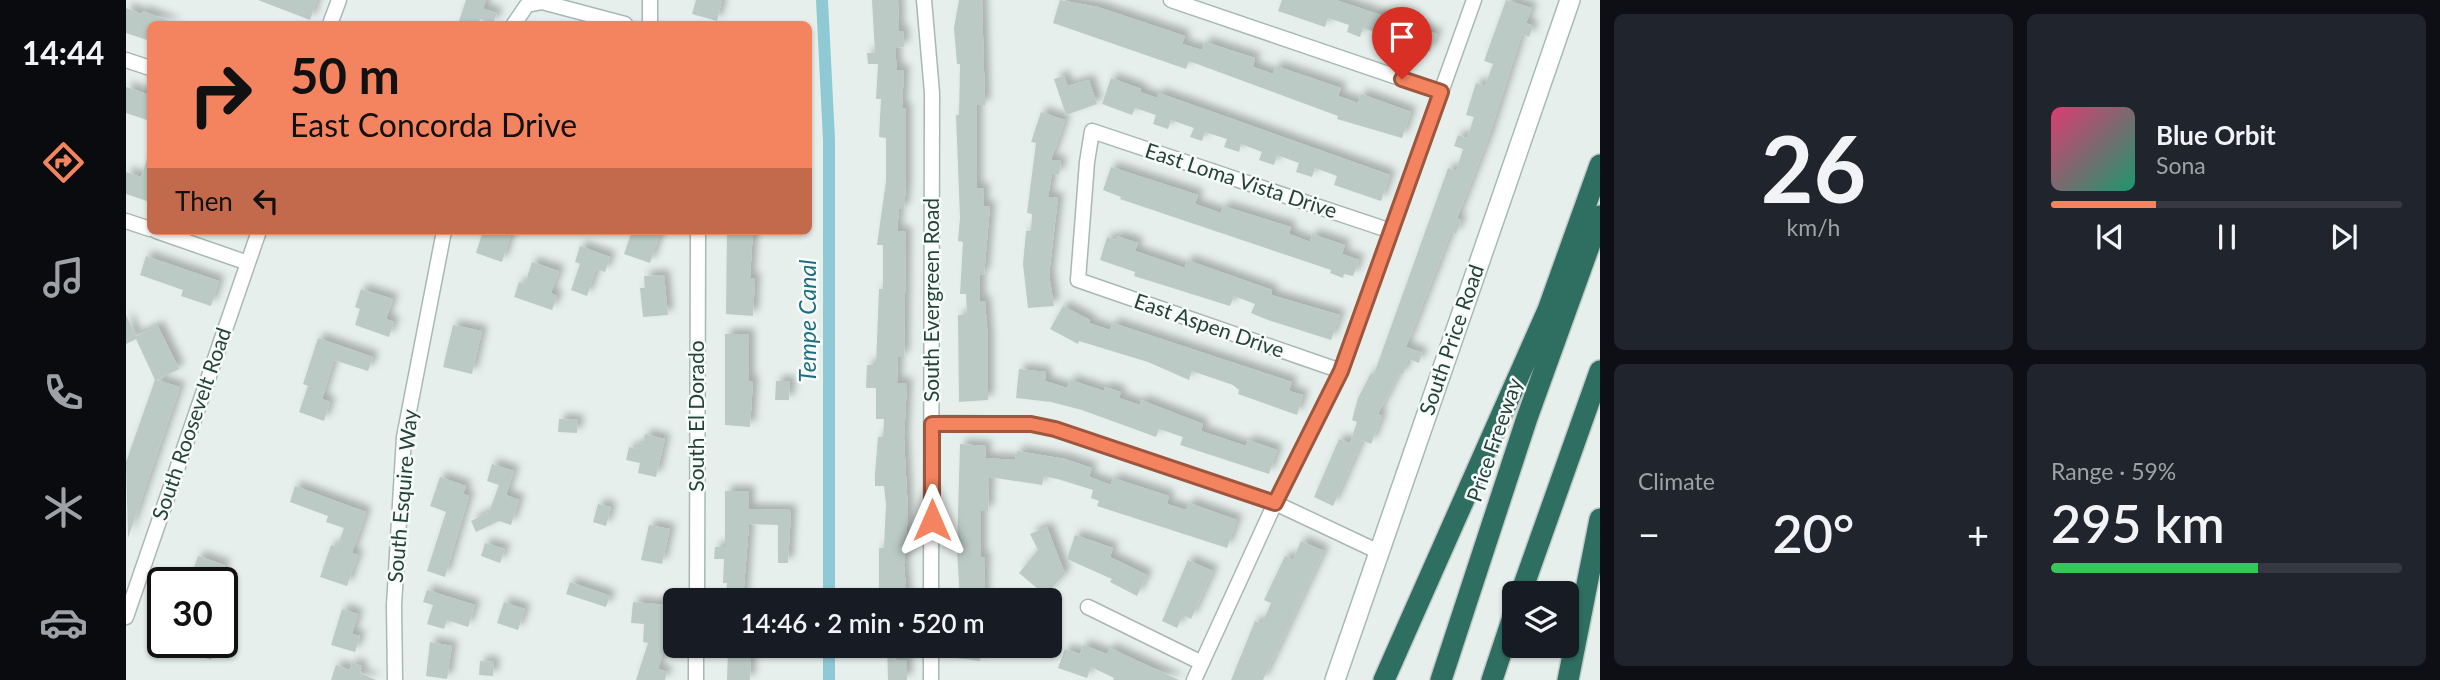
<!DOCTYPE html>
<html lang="en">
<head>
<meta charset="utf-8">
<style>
  body { margin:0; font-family:Lato,sans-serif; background:#20242c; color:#f1f3f6; height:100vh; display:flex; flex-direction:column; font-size:26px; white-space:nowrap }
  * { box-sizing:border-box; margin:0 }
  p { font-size:23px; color:#9ea1a6 }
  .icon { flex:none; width:38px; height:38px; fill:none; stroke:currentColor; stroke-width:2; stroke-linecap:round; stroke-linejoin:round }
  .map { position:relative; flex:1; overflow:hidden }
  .panel { display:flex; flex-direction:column; gap:14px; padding:14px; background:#0d0f14; width:840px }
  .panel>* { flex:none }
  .banner { position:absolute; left:21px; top:21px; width:665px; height:214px; border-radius:10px; box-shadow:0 2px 5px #0004; background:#f4845f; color:#111; overflow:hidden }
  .buttons { position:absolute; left:1376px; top:581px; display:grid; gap:14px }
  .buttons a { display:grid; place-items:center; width:77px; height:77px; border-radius:10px; background:#171b24; box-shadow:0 2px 5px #0004; font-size:35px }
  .speed { position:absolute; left:21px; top:567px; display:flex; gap:14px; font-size:35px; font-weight:700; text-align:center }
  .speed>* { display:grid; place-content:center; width:91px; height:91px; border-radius:50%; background:#171b24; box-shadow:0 2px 5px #0004; line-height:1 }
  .speed .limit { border:4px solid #111; border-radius:10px; background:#fff; color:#111 }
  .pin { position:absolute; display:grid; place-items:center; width:60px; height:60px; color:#fff; margin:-72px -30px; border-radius:50% 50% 50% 0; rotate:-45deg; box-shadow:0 0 7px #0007 }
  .pin .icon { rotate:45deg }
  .me { position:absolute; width:77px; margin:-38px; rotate:0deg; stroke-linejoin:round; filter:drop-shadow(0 0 5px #0008) }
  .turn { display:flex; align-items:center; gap:24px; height:147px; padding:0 28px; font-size:32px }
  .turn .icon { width:91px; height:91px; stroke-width:2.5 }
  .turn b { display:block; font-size:49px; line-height:60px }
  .then { display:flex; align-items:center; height:66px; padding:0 28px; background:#0003; gap:14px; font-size:26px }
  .big { font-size:52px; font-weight:600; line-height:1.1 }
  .panel .widget { flex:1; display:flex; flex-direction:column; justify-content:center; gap:10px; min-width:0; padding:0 24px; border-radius:10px; background:#20242c }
  .panel .dial { align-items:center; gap:0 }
  .dial b { font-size:91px; line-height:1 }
  .song { display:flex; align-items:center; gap:21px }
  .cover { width:84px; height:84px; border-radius:10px; background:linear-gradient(135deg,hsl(340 70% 55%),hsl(160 70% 35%)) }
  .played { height:7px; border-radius:4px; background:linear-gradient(90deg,#f4845f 30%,#363941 30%) }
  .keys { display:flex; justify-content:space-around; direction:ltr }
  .heat { display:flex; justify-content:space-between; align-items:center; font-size:38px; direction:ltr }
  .charge { height:10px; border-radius:5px; background:linear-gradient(90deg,#34c759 59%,#363941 0) }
  .panel .tiles { flex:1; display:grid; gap:14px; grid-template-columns:repeat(2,1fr) }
  .trip { position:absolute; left:537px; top:588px; width:399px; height:70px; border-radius:10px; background:#171b24; box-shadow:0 2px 5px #0004; font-weight:600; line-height:70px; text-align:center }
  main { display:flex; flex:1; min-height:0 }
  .dock { display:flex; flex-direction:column; width:126px; justify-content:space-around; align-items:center; background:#090b0e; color:#9ea1a6 }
  .dock .icon { width:49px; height:49px }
  .dock .current { color:#f4845f }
  .dock b { font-size:32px; color:#f1f3f6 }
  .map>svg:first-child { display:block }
</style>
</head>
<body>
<main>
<nav class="dock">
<b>14:44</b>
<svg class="icon current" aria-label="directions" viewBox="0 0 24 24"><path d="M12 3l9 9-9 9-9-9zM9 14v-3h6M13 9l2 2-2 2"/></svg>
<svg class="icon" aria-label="music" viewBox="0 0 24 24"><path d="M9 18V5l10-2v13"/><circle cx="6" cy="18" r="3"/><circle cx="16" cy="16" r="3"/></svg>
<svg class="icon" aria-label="phone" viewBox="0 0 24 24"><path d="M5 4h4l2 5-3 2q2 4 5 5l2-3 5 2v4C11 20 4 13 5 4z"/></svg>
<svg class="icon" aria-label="climate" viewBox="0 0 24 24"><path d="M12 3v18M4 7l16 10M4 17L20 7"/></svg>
<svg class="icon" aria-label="car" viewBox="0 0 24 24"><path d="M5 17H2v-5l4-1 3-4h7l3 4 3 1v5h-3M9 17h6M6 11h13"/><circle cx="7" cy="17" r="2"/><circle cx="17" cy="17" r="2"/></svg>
</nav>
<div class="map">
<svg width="1474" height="680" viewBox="0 0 1474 680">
  <defs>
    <filter id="shadow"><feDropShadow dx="5.5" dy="-5.5" stdDeviation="3.5" flood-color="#0004"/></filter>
  </defs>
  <rect width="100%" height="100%" fill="#e6efeb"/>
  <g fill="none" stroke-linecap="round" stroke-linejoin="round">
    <path stroke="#8ec9d4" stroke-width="12" d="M696 0 703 140V600
      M703 646V680"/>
  </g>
  <path fill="#bbcac4" filter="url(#shadow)" d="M132 0H191L184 20Z
    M340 0H360L357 9 371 13 367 24 354 19 352 24H332Z
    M570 0H596L591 21 566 14Z
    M746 0H772L773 31H777L778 47 769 48 771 70H778L776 108H780V185L778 209H773L771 231 780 232 778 357H772L771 383H781L778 438 782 513 778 565 781 600H753V548H758L760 504 758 486H749V474L752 437H757L758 419H750V388H740L741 365H750L753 289H757V245H751L760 181V138L753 137 755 99H750L752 64H742L741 53H749Z
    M833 0H856L859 105H851V188L858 189 857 206H864L858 275H854V301H859L862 340V400L833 402 832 315H841L840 294H834L837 242 832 241 834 218 830 115H833L834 64H831L828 28Z
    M934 0 972 7 1059 36 1056 44 1076 50 1079 42 1129 58 1127 67 1147 74 1150 66 1215 88 1212 96 1232 103 1235 94 1285 112 1276 138 1211 119 1212 116 1063 61 1060 69 927 23Z
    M1156 0H1210L1311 34 1304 52 1292 48 1289 57 1256 46 1260 36 1237 28 1234 37 1221 32 1223 25 1202 18 1199 27 1152 11Z
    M1380 0 1406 8 1400 23 1407 26 1403 37 1396 34 1363 136 1331 218 1335 220 1330 234 1325 232 1280 347 1296 353 1293 363 1282 359 1277 374 1273 373 1252 414 1256 416 1245 444 1236 440 1207 506 1188 497 1213 439 1224 443 1231 422 1226 420 1232 398 1245 373 1248 374 1322 168 1330 171 1337 149 1328 146 1332 135 1341 138 1348 117 1340 115 1350 83 1359 86 1367 64 1358 61Z
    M0 8 16 14 17 11 51 24H24V41L0 33Z
    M938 76 941 86 963 80 971 104 940 115 928 79Z
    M985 78 1015 89 1014 92 1031 98 1033 93 1264 175 1255 201 1208 185 1211 176 1189 168 1186 177 1170 172 1173 163 1151 155 1148 165 1133 160 1136 152 1115 144 1113 152 1098 147 1101 139 1079 132 1076 141 1064 137 1068 128 1045 120 1042 129 1027 124 1030 115 1009 108 1006 115 976 104Z
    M0 87 24 95V121L0 113Z
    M915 112 939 120 925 160 935 161 933 175 926 173 922 197 932 198 923 275 928 306 902 308 897 264 900 231H905L906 214 901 213 910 143 905 142Z
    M23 154 24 155V202L0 194V172L15 177Z
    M985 167 1072 195 1069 204 1095 213 1097 206 1165 227 1163 234 1184 242 1186 234 1219 245 1216 254 1233 260 1227 276 1218 274 1217 278 1204 273 1205 270 994 199 995 197 977 190Z
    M357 231H386L376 262 350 253Z
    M506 231H535L524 263 498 254Z
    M601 231H627L624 278H629L627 316 600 314Z
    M991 236 1012 243 1009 251 1059 268 1061 260 1146 290 1145 295 1214 315 1205 340 1142 320 1125 313 1129 304 1108 296 1104 306 1008 276 1009 272 974 260 981 237 989 240Z
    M454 246 484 257 479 272 470 269 461 296 445 290 454 264 449 262Z
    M20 256 93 281 85 306 55 296 57 290 14 275Z
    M406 262 433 271 425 293 431 296 426 310 388 297 393 282 399 284Z
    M538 275 542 315 517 317 514 288H519L518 276Z
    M235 289 267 299 260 319 268 322 263 337 229 325 234 309 229 307Z
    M937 306 964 320 963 323 984 330 987 323 1166 382 1163 391 1177 395 1171 415 1112 394 1113 390 1107 385 1066 371 1063 380 1022 362 953 341 952 344 924 329Z
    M0 315 10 336 32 326 53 369 31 380 54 387 2 538 0 462 29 380 10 339 0 344Z
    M327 325 356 331 346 374 317 367Z
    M599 334H623V381H627L624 427 599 425Z
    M192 338 247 357 242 371 208 360 196 399 204 402 198 421 173 412 182 386 177 384Z
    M893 369 920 372 919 381 941 388 944 380 978 391 979 387 995 392 993 398 1014 405 1015 400 1077 424 1075 431 1120 446 1122 440 1151 450 1143 474 1054 445 1057 437 1033 429 1030 437 956 410 925 402 890 398Z
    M650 381H664L663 400H649Z
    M433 419 452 420 451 433 432 432Z
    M519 434 539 439 530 477 512 473 514 463 500 460 503 447 510 449 512 443 517 444Z
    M834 444 860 446 859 458 889 460 891 451 939 459 966 468 963 477 985 485 987 478 1043 496 1041 504 1060 510 1063 503 1111 520 1101 548 971 506 973 501 965 498 967 490 935 480 918 476 916 485 863 477 862 511H855V557H859L858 600H834L831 550Z
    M366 464 388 471 380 495 393 500 385 525 373 521 350 532 345 521 363 512 373 485 361 481Z
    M314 477 340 486 337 494 343 496 319 577 301 571 320 512 304 506Z
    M169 486 240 512 226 553 232 555 221 586 194 577 205 545 211 547 218 528 200 522 202 516 164 502Z
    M599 491H623V509L665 510 662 563H652V525L623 524 617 600H600L601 583H597L598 559H588L589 547H599Z
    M472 504 485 507 480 526 467 522Z
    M523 525 544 529 536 564 515 560Z
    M921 527 939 574 919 595 893 573 912 550 904 534Z
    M949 535 987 548 984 557 1021 575 1011 596 984 582 986 579 941 559Z
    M1175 541 1198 551 1137 680H1105L1129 621 1136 624 1145 603 1138 600 1159 556 1167 560Z
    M359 543 379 549 374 563 355 556Z
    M72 556 99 565 93 583H63Z
    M1062 560 1087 571 1065 619 1057 615 1051 628 1036 621Z
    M444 582 484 596 480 607 440 594Z
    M301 590 349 605 342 627 321 620 318 629 301 624 307 605 297 602Z
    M378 602 399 609 392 630 371 623Z
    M507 602 541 605 537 653 532 669 541 672 539 680H510L522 643 517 642 518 624 505 623Z
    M216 609 232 614 226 634 234 636 229 652 205 645Z
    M61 642H99L95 653 88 651 85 660 58 651Z
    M304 642 326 646 321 679 300 676Z
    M957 645 981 654 984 648 1053 680H987L988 678 965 667 961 678 932 668 939 649 954 654Z
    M761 646H770L769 661 781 660V680H762Z
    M832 646H855L854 661 830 658Z
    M602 650 625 651 624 680H601Z
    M354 661 368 662 367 676 353 675Z
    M226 663 236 666 234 673 250 680H205L210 665 224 670Z"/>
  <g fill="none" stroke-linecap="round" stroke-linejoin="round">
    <defs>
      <path id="street" d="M798 0 806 93 805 600
        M1045 0 1315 92
        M204 24 213 0
        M388 24 401 5 416 2 499 24
        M524 24V0
        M0 60 24 68
        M0 221 24 229
        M30 231 122 263
        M1215 371 952 280 961 162 966 131 1265 231
        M806 423 905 424 928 429 1149 503 1253 552
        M571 600 572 231
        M962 607 1076 663
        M0 617 133 231
        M269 680 268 605 278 437 318 231
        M570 680V646
        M805 680V646
        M1068 680 1149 503 1215 371 1348 0"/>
      <path id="secondary" d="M1209 680 1444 0"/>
      <path id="highway" d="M1395 593 1474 371
        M1258 680 1422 310 1474 165
        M1315 680 1401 418 1474 216
        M1366 680 1388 614
        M1442 680 1474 519"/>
    </defs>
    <use href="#street" stroke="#a8b8b2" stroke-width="17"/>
    <use href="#secondary" stroke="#a4bbb3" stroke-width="22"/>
    <use href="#highway" stroke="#c2cac8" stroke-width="24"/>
    <use href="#street" stroke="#fff" stroke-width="14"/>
    <use href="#secondary" stroke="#fff" stroke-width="19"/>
    <use href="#highway" stroke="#2f6f62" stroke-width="21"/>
  </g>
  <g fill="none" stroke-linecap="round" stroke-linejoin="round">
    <defs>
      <path id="route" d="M806 520V424H905L929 429 1149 503 1215 371 1315 92 1276 79"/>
    </defs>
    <use href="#route" stroke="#9f563e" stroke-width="18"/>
    <use href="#route" stroke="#f4845f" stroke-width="12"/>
  </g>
  <g text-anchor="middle" stroke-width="5" stroke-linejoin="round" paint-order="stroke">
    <g font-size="21" fill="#24423a" stroke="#f7fbf9">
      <text transform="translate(1115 181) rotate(18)" y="7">East Loma Vista Drive</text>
      <text transform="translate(806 300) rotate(-90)" y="7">South Evergreen Road</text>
      <text transform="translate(1083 326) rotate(19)" y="7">East Aspen Drive</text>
      <text transform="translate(1326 340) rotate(-71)" y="7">South Price Road</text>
      <text transform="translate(571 416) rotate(-90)" y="7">South El Dorado</text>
      <text transform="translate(66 424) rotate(-71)" y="7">South Roosevelt Road</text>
      <text transform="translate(1369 440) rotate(-71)" y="7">Price Freeway</text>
      <text transform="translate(277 496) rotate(-85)" y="7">South Esquire Way</text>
    </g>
    <g font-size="23" font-style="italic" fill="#1c6f80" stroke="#f7fbf9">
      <text transform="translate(682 321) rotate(-90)" y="8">Tempe Canal</text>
    </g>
  </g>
</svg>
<div class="buttons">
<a><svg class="icon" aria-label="layers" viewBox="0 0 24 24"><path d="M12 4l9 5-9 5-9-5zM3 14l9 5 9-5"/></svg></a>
</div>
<div class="speed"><div class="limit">30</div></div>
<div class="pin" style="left:1276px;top:79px;background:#d93025"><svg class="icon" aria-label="arrive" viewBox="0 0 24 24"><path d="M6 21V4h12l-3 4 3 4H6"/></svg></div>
<svg class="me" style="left:806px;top:520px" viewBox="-20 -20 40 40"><path d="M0-17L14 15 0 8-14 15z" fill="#f4845f" stroke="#fff" stroke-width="4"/></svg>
<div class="trip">14:46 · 2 min · 520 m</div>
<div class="banner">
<div class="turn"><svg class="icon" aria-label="right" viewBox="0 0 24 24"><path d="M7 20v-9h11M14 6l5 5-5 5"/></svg><div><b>50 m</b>East Concorda Drive</div></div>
<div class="then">Then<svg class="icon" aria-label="left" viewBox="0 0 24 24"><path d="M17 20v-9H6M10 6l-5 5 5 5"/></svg></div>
</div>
</div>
<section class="panel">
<div class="tiles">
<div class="widget dial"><b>26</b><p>km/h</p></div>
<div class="widget">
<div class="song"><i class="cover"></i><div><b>Blue Orbit</b><p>Sona</p></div></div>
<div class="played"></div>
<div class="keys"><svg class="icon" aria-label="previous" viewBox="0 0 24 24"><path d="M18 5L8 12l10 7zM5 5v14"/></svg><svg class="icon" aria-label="pause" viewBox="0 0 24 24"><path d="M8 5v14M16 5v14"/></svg><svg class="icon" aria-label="next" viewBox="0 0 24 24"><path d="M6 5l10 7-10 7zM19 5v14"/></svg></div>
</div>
<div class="widget"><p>Climate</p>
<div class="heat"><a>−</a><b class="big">20°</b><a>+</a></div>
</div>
<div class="widget"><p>Range · 59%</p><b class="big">295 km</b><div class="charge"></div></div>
</div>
</section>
</main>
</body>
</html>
